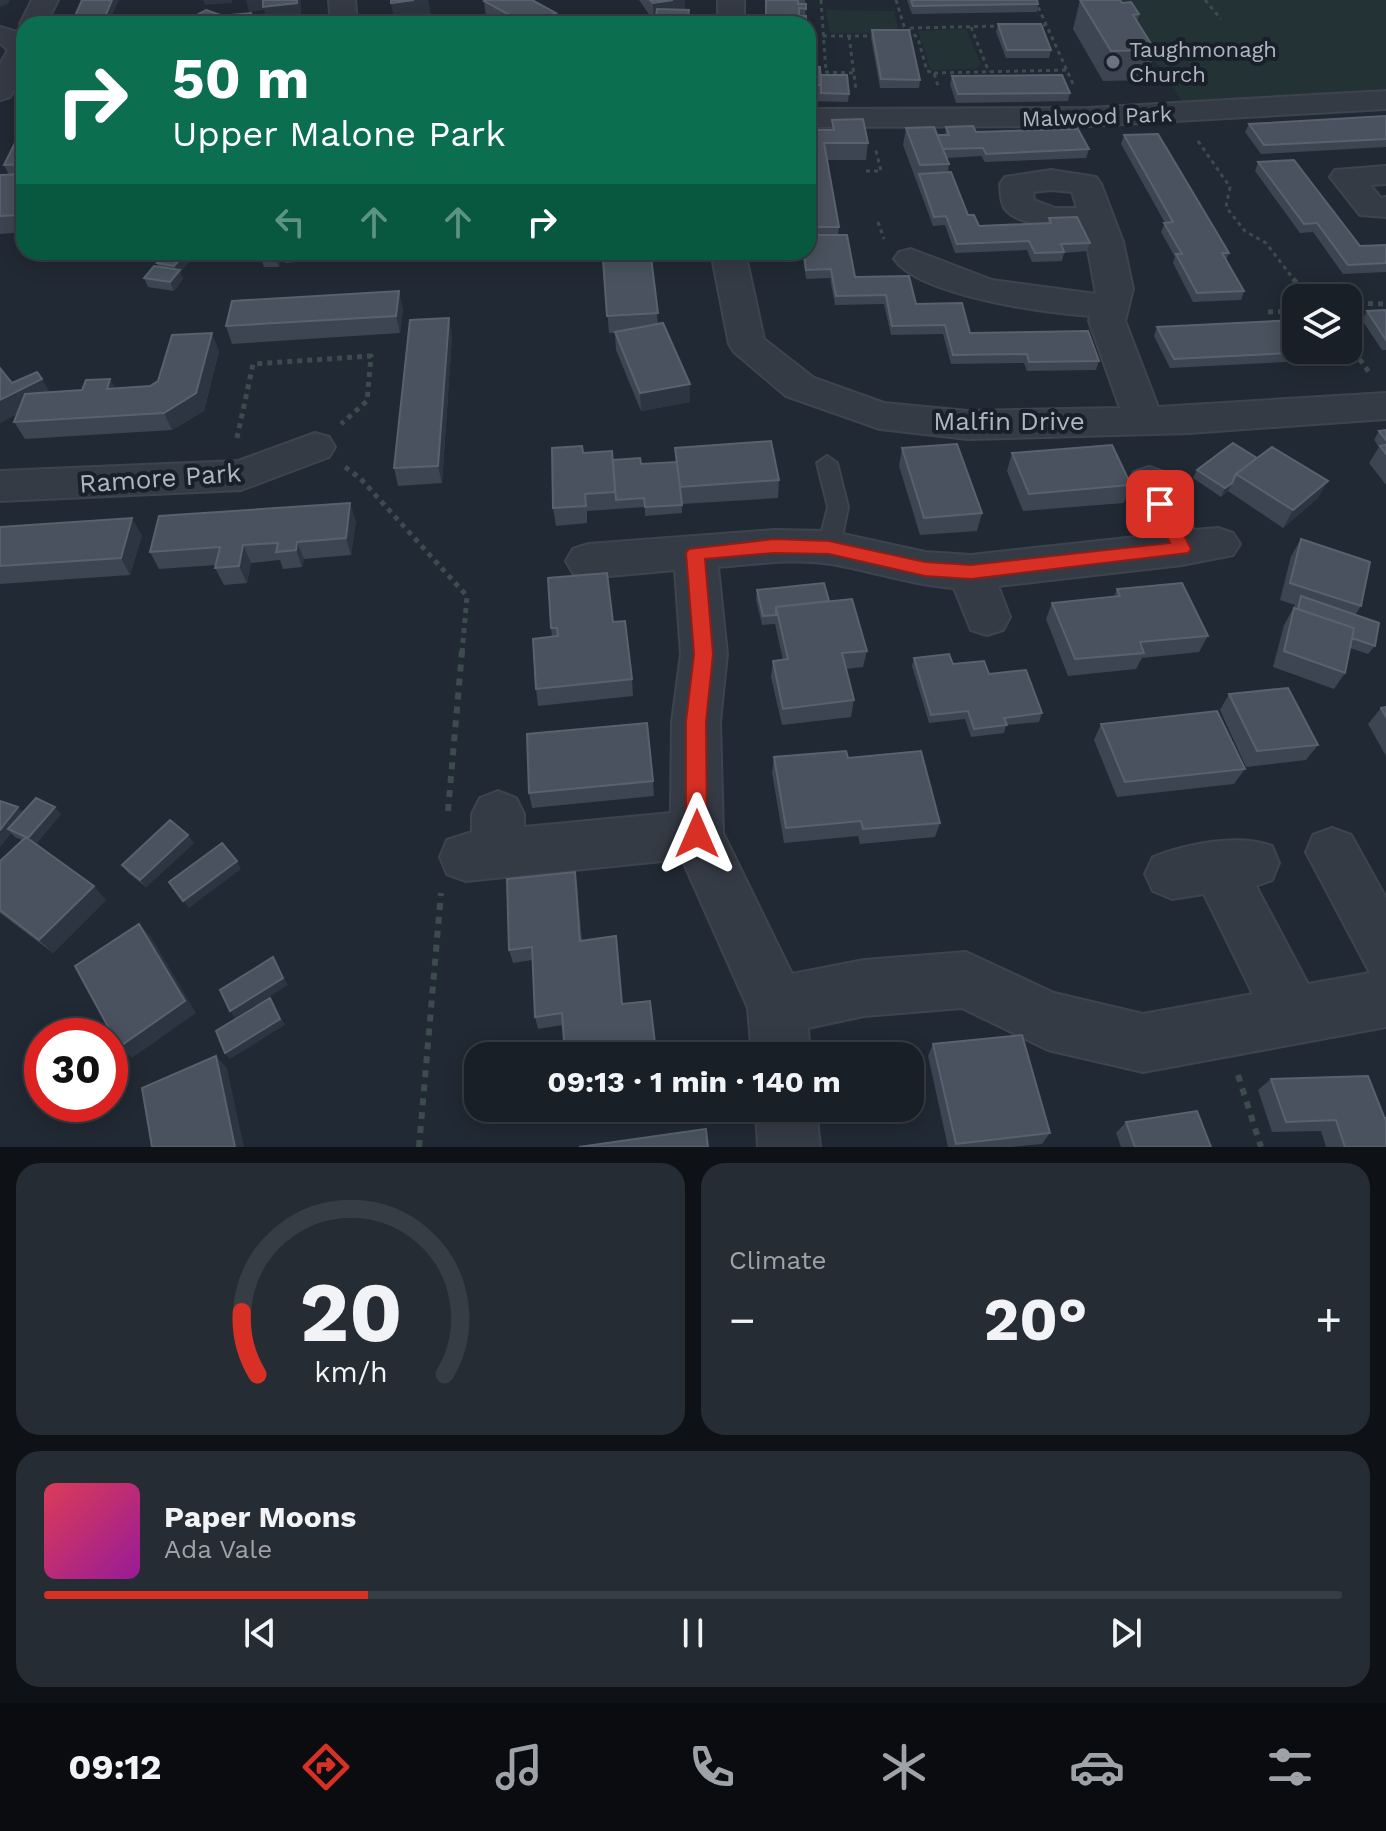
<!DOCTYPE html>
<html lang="en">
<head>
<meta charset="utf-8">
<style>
  body { margin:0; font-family:"Work Sans",sans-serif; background:#262c33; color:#f1f3f6; height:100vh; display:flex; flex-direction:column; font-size:30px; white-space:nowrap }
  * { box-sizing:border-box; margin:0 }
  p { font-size:26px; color:#9fa2a7 }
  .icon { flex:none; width:44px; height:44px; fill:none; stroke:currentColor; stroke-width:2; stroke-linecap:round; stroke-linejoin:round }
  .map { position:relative; height:1147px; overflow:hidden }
  .drawer { display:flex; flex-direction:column; gap:16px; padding:16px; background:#0e1115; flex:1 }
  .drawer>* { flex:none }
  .guide { position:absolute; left:16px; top:16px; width:800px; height:244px; border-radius:24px; box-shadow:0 4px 20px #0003,0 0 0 2px #373d44; background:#0b6e4f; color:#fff; overflow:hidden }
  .tools { position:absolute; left:1282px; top:284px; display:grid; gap:16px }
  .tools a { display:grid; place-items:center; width:80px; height:80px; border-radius:16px; background:#191f27; box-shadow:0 4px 20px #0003,0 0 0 2px #373d44; font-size:40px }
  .speed { position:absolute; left:24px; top:1018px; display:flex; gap:16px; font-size:40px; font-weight:700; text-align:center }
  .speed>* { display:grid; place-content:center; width:104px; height:104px; border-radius:50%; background:#191f27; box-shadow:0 4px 20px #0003,0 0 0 2px #373d44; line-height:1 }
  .speed .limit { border:12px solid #d22; background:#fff; color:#111 }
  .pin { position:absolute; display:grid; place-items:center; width:68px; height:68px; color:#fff; margin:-34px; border-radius:16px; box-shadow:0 4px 12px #0006 }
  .me { position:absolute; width:88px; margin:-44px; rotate:0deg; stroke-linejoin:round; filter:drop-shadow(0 0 6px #0008) }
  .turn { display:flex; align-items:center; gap:28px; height:168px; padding:0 24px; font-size:36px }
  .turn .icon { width:104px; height:104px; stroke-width:2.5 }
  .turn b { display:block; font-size:56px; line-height:68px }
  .lanes { display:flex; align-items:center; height:76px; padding:0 24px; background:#0003; justify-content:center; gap:40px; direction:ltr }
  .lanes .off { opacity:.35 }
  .big { font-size:60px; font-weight:700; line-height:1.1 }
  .drawer .card { flex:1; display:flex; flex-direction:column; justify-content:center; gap:12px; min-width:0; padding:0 28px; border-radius:24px; background:#262c33 }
  .drawer .dial { align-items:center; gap:0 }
  .dial svg { height:208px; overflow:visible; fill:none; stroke:#373d44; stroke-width:7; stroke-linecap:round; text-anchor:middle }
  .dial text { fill:#f1f3f6; stroke:none }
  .song { display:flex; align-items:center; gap:24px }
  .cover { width:96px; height:96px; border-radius:12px; background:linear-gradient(135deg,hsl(350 70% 55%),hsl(300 70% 35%)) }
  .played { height:8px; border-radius:4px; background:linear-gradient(90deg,#d93025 25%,#373d44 25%) }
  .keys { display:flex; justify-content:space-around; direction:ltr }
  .heat { display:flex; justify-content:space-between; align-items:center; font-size:44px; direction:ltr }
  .drawer .tiles { flex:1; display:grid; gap:16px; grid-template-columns:1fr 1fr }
  .card:last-child { grid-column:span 2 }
  .trip { position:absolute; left:464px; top:1042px; width:460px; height:80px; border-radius:24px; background:#191f27; box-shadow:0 4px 20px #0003,0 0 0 2px #373d44; font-weight:700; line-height:80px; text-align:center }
  .tab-bar { display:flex; height:128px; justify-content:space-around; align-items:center; background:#0a0c10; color:#9fa2a7 }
  .tab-bar .icon { width:56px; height:56px }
  .tab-bar .selected { color:#d93025 }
  .tab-bar b { font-size:36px; color:#f1f3f6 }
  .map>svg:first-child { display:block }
</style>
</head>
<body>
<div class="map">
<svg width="1386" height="1147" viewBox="0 0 1386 1147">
  <rect width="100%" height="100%" fill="#212934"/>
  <path fill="#233335" d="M1115 0H1386V89L1183 103Z
    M826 10 894 11 899 33H829Z
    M966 29 981 64 975 69 931 70 918 31Z"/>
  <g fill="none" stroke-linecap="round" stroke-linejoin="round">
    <defs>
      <path id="lane" d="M827 456 837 463 848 507 840 547 829 555 818 547 828 507 817 463Z"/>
      <path id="street" d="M32 0H58L46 24H24L23 30 20 24Z
        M329 0H355L357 24H331Z
        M718 0H744V24H718Z
        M0 27 24 34V72L10 97 0 100V64L8 50 0 43Z
        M1386 91V109L1088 126 808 127V109L1088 108Z
        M1386 166V184L1370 185 1381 198 1386 197V217L1360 215 1330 177 1335 170Z
        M1051 170 1096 177 1101 184 1123 242 1133 289 1125 321 1158 407 1386 393V419L1189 433 968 439 880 429 786 396 734 352 729 344 711 252H745L764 339 814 378 884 403 968 411 1120 408 1089 321 1090 316C1047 313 919 296 894 259L899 252 911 249 992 280 1096 294 1084 228C1063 228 1019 227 1005 209 1000 202 1001 192 1000 184L1005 177ZM1051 190 1072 192 1077 208H1055L1034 200 1033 192Z
        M315 433 329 437 335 447 329 457 241 490 0 501V471L238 461Z
        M1149 467 1164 472 1194 530 1218 528 1233 533 1240 544 1233 555 1182 565 998 586 1010 617 1003 630 987 635 971 630 954 588C912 585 873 571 831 564 795 558 755 564 718 567L727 654 720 722 723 833 792 974 864 960 966 952 1054 993 1143 1014 1253 994 1204 894 1172 899 1153 891 1145 874 1153 857C1187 844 1238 833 1272 846L1279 863 1272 880 1256 886 1308 984 1370 973 1306 852 1313 835 1332 828 1351 835 1386 898V1027L1143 1072 1048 1050 962 1008 864 1016 808 1028 810 1056H752L748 1008 682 859 466 881 447 874 440 857 447 840 472 832V814L480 798 498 791 516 798 524 814V827L671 813 672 722 681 654 675 570 588 578 573 573 566 561 573 549 588 544 774 530 829 531 925 552 971 555 1154 535 1128 482 1134 472Z
        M756 1108H816L820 1147H758Z"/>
    </defs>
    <use href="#lane" stroke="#3e444e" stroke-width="4"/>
    <use href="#street" stroke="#3e444e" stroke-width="4"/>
    <path stroke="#3c4c4e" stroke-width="3" stroke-dasharray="4 4" stroke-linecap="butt" d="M821 0 826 72
      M896 0 904 26 918 38 927 71 934 73 938 86
      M1035 0 1074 86
      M1205 0 1221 19
      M1035 26 1046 25
      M971 27 989 72
      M910 28 1001 26
      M823 36H875
      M849 36 856 90
      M825 72 853 73
      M934 73 1067 70
      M1198 141 1230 187 1226 207 1245 231 1266 243 1295 281
      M866 171H881L875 147
      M878 222 884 239"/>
    <path stroke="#3c4c4e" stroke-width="5" stroke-dasharray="5 5" stroke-linecap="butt" d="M1293 279 1312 298
      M1348 303 1386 304
      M1268 312 1296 311
      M1348 343 1371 375
      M237 438 253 364 371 356 367 401 341 424
      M345 467 360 478 467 596 462 653"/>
    <path stroke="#3c4c4e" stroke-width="6" stroke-dasharray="7 7" stroke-linecap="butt" d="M448 811 462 651
      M1238 1075 1261 1147
      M419 1147 441 893"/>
    <use href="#lane" fill="#353b45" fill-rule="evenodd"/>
    <use href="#street" fill="#353b45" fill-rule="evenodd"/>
  </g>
  <path fill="#3d4552" d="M639 0H685V10H689V24H655V19L653 20Z
    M766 0H805L806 24H765Z
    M907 0H1037L1038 4 1037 12 912 14Z
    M1080 0 1122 3 1139 14 1137 22 1155 50 1146 80 1103 81 1073 29Z
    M484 1 557 24H498L486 17Z
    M998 24 1051 50 1049 58H1006L996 32Z
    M872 30 920 80 919 88H880L871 38Z
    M808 66 849 94 848 102 808 101Z
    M952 76 1070 93 1068 101 956 103 950 84Z
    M1386 116V147L1261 154 1245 132 1249 124Z
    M832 120 868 143 866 160H827L839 227 838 235 855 277 916 304 970 333 1099 361 1096 370 1027 371 1024 363 951 364 943 334 891 335 884 304 835 305 830 278 806 279 802 252H808V130H832Z
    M946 127 1089 149 1086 158 985 162 981 156 947 158 949 164 948 172 968 215 979 226 1047 223 1049 218 1090 243 1087 251 1064 253 1062 261 1032 262 1027 250 955 253 945 225 933 226 903 145 906 128 937 135H945Z
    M24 129V232L0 234V175H9L4 165Z
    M1124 135 1229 253 1226 260 1244 291 1241 300 1193 302 1173 263 1175 257 1161 232 1165 223 1121 144Z
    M1258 162 1360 246 1386 245V272L1343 274 1313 232 1300 233 1255 171Z
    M148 252H198L180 272 183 279 174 291 148 287 144 278 158 267 157 263 160 260 151 258Z
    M263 252H298L296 262 285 263 282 255 279 267H264L261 258Z
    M360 252H373V256L361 257Z
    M377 252H388V255H377Z
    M623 252H666L665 260H651L658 324 690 402 641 411 616 350 615 333H609L603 260 623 259Z
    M403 308 400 333 232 344 226 326Z
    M1386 310V350H1382L1362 320 1367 311Z
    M1157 327 1330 351 1326 360 1170 368 1154 336Z
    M452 336 442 483 398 486 394 468Z
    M219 351 204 411 172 430 25 439 14 422 17 414 0 423V368L12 383 42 379 49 392 82 390 110 379 115 388 150 386Z
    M1386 430V485L1369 463 1379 447 1374 440 1379 431Z
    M675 448 779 480 778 498 682 504V513L645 516V507L587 511V523L556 526 553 508 583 453 641 464 676 462Z
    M902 448 982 513 977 531 920 535 899 466Z
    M1012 453 1131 485 1124 503 1023 511 1007 471Z
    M1257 458 1318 498 1283 528 1228 491 1221 497 1193 478 1197 470Z
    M356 521 351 555 304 559 302 567 283 569 280 560 251 563 247 583 224 585 215 568 216 565 159 569 150 552Z
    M0 527 142 535 130 575 0 584Z
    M1301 539 1361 606 1355 615 1375 646 1368 654 1350 648 1345 673 1334 689 1273 667 1284 625 1295 605 1280 600 1291 556Z
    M1117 589 1208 636 1199 652 1142 658 1136 669 1068 676 1046 619 1052 603 1114 597Z
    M757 590 829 601 867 651 863 667 846 669 854 700 851 717 782 725 771 677 773 661 783 660 775 624 762 625 756 599Z
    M613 622 632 679 633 696 538 706 536 689 552 637 551 628Z
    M914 658 953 664 1042 713 1039 722 1006 725 1004 733 971 737 965 719 929 723 912 666Z
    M1229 694 1318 745 1306 760 1246 767 1220 710Z
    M1386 707V756L1368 724 1381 708Z
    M1101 724 1245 769 1234 784 1117 797 1094 740Z
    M774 757 848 758 940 823 935 837 860 844 858 836 784 843 772 773Z
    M653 781 654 796 532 808 529 793Z
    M0 801 23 812 61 814 36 844 106 900 53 953 0 913V861L22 840 15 837 11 833 0 847Z
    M194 843 146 887 128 873 122 865Z
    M575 872 577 886 582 940 622 1004 650 1001 656 1054 644 1056H565L563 1025 538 1029 535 1017 532 960 513 963 509 950Z
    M933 1044 1050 1133 1042 1144 1012 1147H948L928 1056Z
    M1271 1079 1385 1119 1386 1147H1326L1321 1131 1272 1132 1258 1090Z
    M1126 1122 1211 1147H1121L1116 1133Z"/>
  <path fill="#2c3541" d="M0 0H10L8 4 0 7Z
    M112 0H119L108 24H102Z
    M203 0H232V3L205 5Z
    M246 0H301V20L267 23 264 10 249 12Z
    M414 0H428L431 14 394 19 391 3Z
    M673 0H685V14L653 20V3Z
    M251 13 253 24H223L232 19Z
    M556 13 557 24H527Z
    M24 198V227L18 215Z
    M187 252H198L180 272 183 279 174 291 170 282 177 273 174 266Z
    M278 252H283L279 267 276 258Z
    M294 252H298L296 262Z
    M399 291 403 308 400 333 396 316Z
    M449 318 452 336 442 483 438 466Z
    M212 333 219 351 204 411 172 430 164 413Z
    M42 379 52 396 0 423V400Z
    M110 379 119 396 107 389Z
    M690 384V402L641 411 640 393Z
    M1328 481 1318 498 1283 528 1293 510Z
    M1232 483 1228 491 1221 497 1225 488Z
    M350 503 356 521 351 555 346 538Z
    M132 518 142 535 130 575 121 558Z
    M297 542 304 559 302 567 296 550Z
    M243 545 251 563 247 583 239 566Z
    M18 807 25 815 8 829 11 833 0 847V830Z
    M55 807 61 814 34 846 27 838Z
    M188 835 194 843 146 887 140 880Z
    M237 861 241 869 189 908 183 901Z
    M575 872 577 886 583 954 580 941Z
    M94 886 106 900 53 953 39 940Z
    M139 924 151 937 196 1013 132 1058 119 1047Z
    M273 957 288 985 235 1018 230 1011Z
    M270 998 285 1025 230 1059 225 1053Z
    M216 1056 227 1068 244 1147H235Z"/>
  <path fill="#49525e" stroke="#59616e" stroke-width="2" d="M82 0H112L102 24H97L96 22 72 23Z
    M263 0H297V3L263 7Z
    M391 0H414L391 3Z
    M486 0H532L556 13 526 24 484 1Z
    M650 0H673L653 3Z
    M766 0H798V4H806V9L799 8V16H806V21L799 20V24H766Z
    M911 0H1037L1038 4 913 6Z
    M1080 0H1120L1122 3 1131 2 1139 14 1133 15 1155 50 1111 51Z
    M657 9 689 10 687 24H655Z
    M206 10 232 19 223 24H180Z
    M251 13V19L230 20 231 15Z
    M96 22 95 24H64L65 23Z
    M998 24H1041L1051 50H1007Z
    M872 30H909L920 80 881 79Z
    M808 66 820 67 821 85H808Z
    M821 75H847L849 94 821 93Z
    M1062 75 1070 93 958 94 952 76Z
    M1386 116V139L1264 145 1249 124Z
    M863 119 868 143H824L839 227H808V130H834L832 120Z
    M973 126 976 132 1078 129 1089 149 986 154 983 148 943 149 937 135H949L946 127Z
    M934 127 949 164 920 165 906 128Z
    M22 129H24V164L4 165Z
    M1158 134 1229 253H1222L1244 291 1197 293 1176 254H1182L1164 223 1173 222 1124 135Z
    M1294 160 1360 246 1386 245V263L1348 265 1317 223 1304 224 1258 162Z
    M951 172 968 215H974L979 226 1051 223 1049 218 1077 217 1090 243 1061 244 1064 252 1035 253 1029 241 957 244 946 216 934 217 919 174Z
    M24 174V198L18 215 0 216V175Z
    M808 235H847L855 277 909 276 916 304 962 303 970 333 1088 331 1099 361 1029 362 1027 354 953 355 945 325 892 326 886 295 836 296 831 269 806 270 804 252H808Z
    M167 252H187L174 266 157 263Z
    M263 252H278L276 258H261Z
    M651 257 658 313 607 316 603 260Z
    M154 266 180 270 170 282 144 278Z
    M399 291 396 316 226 326 232 301Z
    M1386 310V340L1367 311Z
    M449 318 438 466 394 468 410 320Z
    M1296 320V350L1330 351 1174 359 1157 327Z
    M663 323 690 384 640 393 615 332Z
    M212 333 196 393 164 413 14 422 25 394 82 390 86 380 110 379 107 389 150 386 158 381 172 335Z
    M0 368 12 383 37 372 42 379 0 400Z
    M1386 430V440L1379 431Z
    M771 441 779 480 680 487 675 448Z
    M1233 443 1257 458 1236 474 1232 483 1225 488 1197 470Z
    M957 444 982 513 924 518 902 448Z
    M1112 445 1131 485 1029 494 1012 453Z
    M1386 445V454L1380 446Z
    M582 446 583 453 612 451 615 492 585 494 586 506 553 508 552 448Z
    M1272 447 1328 481 1293 510 1236 474Z
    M640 458 641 464 677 462 682 505 645 507 644 498 616 500 613 460Z
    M350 503 346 538 297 542 296 550 276 552 278 543 243 545 239 566 215 568 220 547 150 552 159 516Z
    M132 518 121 558 0 566V527Z
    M1301 539 1370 562 1361 606 1290 583Z
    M607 573 613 622 625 621 632 679 536 689 533 639 558 636 557 628H551L548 578Z
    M824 583 829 601 776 607V615L763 616 757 590Z
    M1182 583 1208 636 1140 642 1144 653 1075 659 1052 603 1120 596 1117 589Z
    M1301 596 1379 623 1375 646 1352 638 1354 628 1298 609Z
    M852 599 867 651 842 653 854 700 783 709 773 661 788 659 776 607Z
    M1294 608 1354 628 1345 673 1284 651Z
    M949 654 953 664 984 661 989 674 1026 670 1042 713 1004 718 1007 725 974 729 968 711 931 715 914 658Z
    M1288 688 1318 745 1257 751 1229 694Z
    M1386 707V717L1381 708Z
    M1217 711 1245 769 1125 782 1101 724Z
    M647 723 653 781 529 793 527 734Z
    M846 751 848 758 921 751 940 823 863 829 861 821 786 828 774 757Z
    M36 798 55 807 28 838 8 829Z
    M0 801 18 807 0 830Z
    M170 820 188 835 140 880 122 865Z
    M26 837 94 886 39 940 0 910V861Z
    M222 843 237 861 183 901 169 882Z
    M575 872 580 941 616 936 622 1004 650 1001 655 1043 610 1048 611 1056H565L562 1013 535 1017 532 947 509 950 507 879Z
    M139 924 185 1001 119 1047 75 966Z
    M273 957 283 978 230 1011 220 990Z
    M270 998 280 1019 225 1053 216 1031Z
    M1022 1035 1050 1133 956 1144 933 1044Z
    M216 1056 235 1147H152L142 1088Z
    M1368 1076 1385 1119 1386 1118V1147H1345L1336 1120 1286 1122 1271 1079Z
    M1197 1111 1211 1147H1135L1126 1122Z
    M706 1129 708 1147H579Z"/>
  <path fill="#d93025" stroke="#8d1f18" stroke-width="2" d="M1160 498 1166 500 1191 549 1188 553 971 579 925 576 829 554 774 553 705 559 713 654 706 722 707 834 704 841 697 844 689 841 686 834V722L694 654 686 553 689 549 774 539 829 541 925 562 971 565 1170 543 1151 504Z"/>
  <circle fill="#6b7280" stroke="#1a2029" stroke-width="3" cx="1113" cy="62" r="8"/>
  <g text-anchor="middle" stroke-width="8" stroke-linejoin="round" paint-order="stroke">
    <g font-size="22" fill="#afb6c2" stroke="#1a2029" text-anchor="start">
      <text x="1129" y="57">Taughmonagh<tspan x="1129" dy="25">Church</tspan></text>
    </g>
    <g font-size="22" fill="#afb6c2" stroke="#1a2029">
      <text transform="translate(1097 116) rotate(-2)" y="8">Malwood Park</text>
    </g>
    <g font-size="26" fill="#afb6c2" stroke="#1a2029">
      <text x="1009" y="430">Malfin Drive</text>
      <text transform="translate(160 478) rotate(-4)" y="9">Ramore Park</text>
    </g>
  </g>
</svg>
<div class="tools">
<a><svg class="icon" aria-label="layers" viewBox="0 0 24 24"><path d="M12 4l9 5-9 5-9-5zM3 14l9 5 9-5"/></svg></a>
</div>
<div class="speed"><div class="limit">30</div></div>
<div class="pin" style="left:1160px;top:504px;background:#d93025"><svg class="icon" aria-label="arrive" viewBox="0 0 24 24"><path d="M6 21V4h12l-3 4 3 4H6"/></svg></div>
<svg class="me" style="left:697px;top:834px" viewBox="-20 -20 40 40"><path d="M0-17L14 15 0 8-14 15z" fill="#d93025" stroke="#fff" stroke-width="4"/></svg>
<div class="trip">09:13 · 1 min · 140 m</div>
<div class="guide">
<div class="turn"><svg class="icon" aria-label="right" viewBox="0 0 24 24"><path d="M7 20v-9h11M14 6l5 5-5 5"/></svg><div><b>50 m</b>Upper Malone Park</div></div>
<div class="lanes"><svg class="icon off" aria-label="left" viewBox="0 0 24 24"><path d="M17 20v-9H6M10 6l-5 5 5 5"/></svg><svg class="icon off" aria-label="ahead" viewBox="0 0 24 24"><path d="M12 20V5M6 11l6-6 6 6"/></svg><svg class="icon off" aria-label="ahead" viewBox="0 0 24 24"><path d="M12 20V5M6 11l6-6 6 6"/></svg><svg class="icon" aria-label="right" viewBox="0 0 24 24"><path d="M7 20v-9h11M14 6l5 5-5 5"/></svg></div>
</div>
</div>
<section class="drawer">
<div class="tiles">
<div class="card dial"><svg viewBox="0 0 100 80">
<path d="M14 69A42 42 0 1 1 86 69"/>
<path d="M14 69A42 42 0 0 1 8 45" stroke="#d93025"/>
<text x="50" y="56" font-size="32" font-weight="700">20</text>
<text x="50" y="72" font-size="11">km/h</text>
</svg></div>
<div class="card"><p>Climate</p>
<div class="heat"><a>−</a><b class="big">20°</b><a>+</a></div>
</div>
<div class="card">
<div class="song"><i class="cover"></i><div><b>Paper Moons</b><p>Ada Vale</p></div></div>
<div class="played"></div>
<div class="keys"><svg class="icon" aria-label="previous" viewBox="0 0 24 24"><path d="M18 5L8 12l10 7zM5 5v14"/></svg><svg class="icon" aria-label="pause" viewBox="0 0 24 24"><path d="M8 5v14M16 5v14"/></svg><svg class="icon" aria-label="next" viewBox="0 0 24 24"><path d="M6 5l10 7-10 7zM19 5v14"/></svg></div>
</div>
</div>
</section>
<nav class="tab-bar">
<b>09:12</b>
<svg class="icon selected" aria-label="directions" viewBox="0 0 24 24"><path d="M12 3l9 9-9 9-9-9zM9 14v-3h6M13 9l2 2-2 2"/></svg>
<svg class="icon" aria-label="music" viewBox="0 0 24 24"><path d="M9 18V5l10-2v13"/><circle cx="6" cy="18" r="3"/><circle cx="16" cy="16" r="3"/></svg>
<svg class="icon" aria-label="phone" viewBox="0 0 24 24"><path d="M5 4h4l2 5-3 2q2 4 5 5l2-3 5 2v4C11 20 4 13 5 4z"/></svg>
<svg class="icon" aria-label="climate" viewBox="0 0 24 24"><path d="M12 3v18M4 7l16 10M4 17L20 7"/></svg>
<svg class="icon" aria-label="car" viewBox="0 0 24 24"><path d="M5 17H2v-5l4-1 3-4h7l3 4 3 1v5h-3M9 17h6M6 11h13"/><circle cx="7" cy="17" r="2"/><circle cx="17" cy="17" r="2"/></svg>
<svg class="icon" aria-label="filters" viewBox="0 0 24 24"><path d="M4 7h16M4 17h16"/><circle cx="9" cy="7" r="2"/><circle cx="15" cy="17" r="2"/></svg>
</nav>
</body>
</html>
